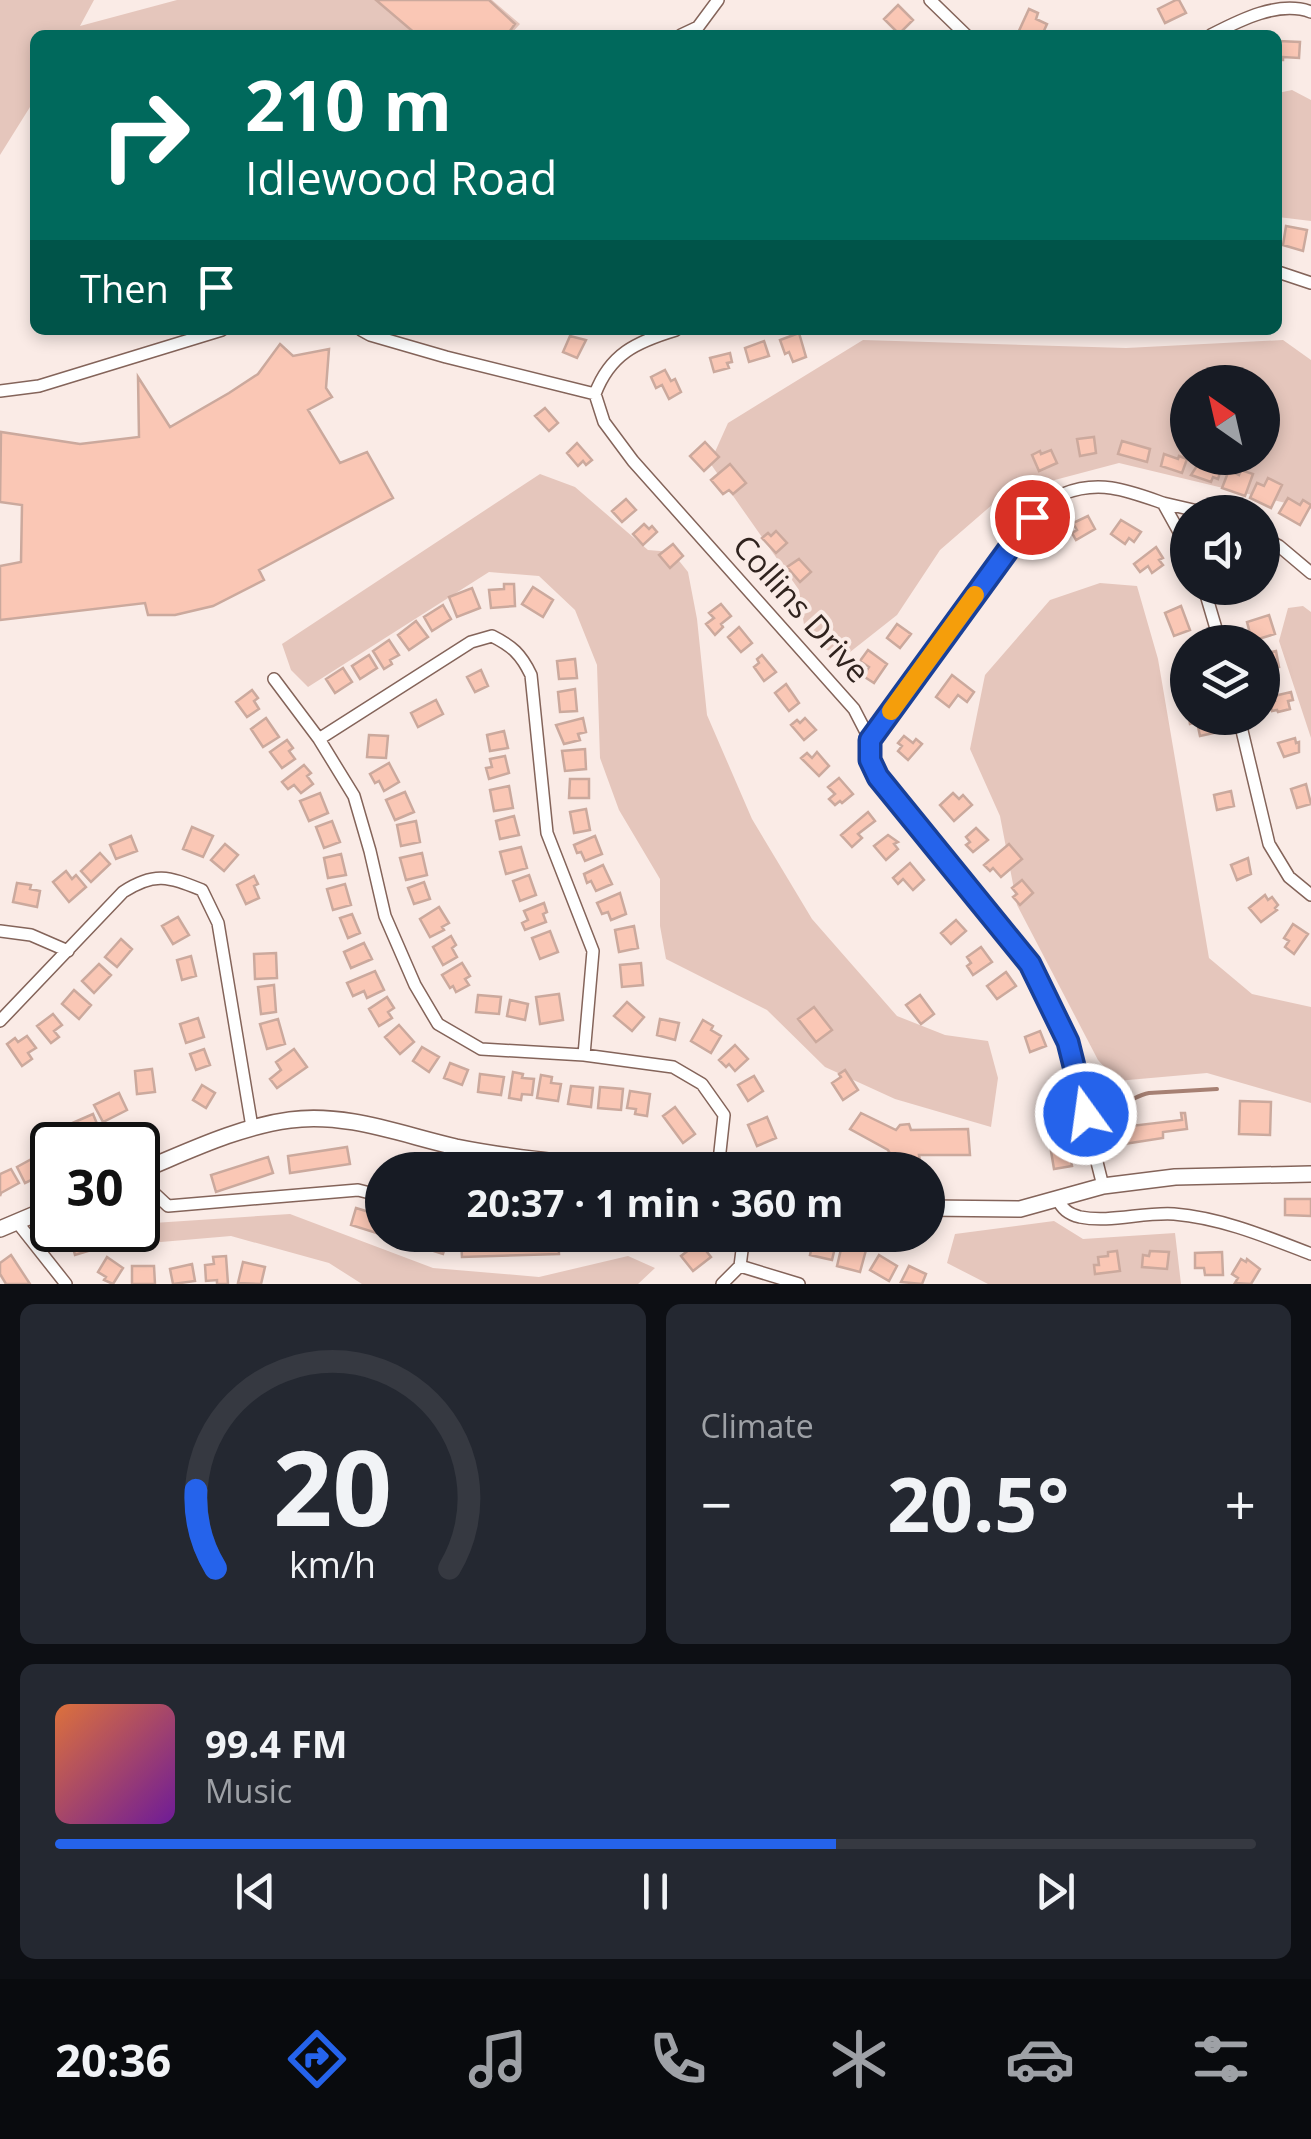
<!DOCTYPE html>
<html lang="en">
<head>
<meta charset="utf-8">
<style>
  body { margin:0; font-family:"Open Sans",sans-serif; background:#242831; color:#f1f3f6; height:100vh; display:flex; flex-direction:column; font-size:38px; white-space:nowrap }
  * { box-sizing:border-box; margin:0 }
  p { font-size:32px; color:#9ea1a6 }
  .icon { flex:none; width:55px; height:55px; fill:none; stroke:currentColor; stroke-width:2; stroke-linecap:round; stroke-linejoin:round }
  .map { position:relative; height:1284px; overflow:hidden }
  .details { display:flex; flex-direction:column; gap:20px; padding:20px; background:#0d0f14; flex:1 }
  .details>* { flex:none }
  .hud { position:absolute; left:30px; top:30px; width:1252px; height:305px; border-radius:15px; box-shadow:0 5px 15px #0003; background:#00695c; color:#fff; overflow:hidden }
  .needle { width:65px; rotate:326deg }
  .controls { position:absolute; left:1170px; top:365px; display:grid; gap:20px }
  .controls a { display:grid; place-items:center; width:110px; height:110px; border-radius:50%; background:#171b24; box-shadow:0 5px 15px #0003; font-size:50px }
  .speed { position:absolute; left:30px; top:1122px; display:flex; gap:20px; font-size:50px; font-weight:700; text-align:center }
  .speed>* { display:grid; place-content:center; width:130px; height:130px; border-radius:50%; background:#171b24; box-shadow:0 5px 15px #0003; line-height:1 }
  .speed .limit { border:5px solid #111; border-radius:15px; background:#fff; color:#111 }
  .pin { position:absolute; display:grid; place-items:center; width:85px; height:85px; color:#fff; margin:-42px; border:5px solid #fff; border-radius:50%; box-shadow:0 2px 10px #0007 }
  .me { position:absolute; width:110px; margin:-55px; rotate:346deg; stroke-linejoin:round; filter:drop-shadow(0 0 8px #0008) }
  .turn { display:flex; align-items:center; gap:35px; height:210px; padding:0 50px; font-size:45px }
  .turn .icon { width:130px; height:130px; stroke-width:2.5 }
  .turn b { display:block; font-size:70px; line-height:85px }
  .then { display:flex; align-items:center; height:95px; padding:0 50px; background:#0003; gap:20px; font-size:38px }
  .big { font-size:75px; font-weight:700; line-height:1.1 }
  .details .tile { flex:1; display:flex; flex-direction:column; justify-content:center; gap:15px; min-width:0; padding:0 35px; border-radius:15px; background:#242831 }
  .details .dial { align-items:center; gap:0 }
  .dial svg { height:260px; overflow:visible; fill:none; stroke:#363941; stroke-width:7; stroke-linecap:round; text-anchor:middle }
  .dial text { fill:#f1f3f6; stroke:none }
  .song { display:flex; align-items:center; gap:30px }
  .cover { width:120px; height:120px; border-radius:15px; background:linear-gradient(135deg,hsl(20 70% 55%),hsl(280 70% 35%)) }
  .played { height:10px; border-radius:5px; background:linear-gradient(90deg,#2563eb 65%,#363941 65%) }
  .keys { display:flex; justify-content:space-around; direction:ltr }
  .heat { display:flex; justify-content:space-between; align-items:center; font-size:55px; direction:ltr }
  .details .tiles { flex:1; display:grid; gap:20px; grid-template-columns:1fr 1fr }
  .tile:last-child { grid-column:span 2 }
  .trip { position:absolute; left:365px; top:1152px; width:580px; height:100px; border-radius:50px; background:#171b24; box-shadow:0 5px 15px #0003; font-weight:700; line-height:100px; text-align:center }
  .tab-bar { display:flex; height:160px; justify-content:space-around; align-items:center; background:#090b0e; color:#9ea1a6 }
  .tab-bar .icon { width:70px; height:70px }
  .tab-bar .active { color:#2563eb }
  .tab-bar b { font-size:45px; color:#f1f3f6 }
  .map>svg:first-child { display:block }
</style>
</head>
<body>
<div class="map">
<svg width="1311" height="1284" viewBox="0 0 1311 1284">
  <rect width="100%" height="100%" fill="#faebe6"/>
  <path fill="#e5c6bc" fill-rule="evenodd" d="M0 0H94L80 26 177 0H492L520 24 510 35H35V99L0 155Z
    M1292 90 1311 100V221L1278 217V93Z
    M863 340 1126 348 1283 340 1311 360V509L1119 463 1032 486 993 504 940 550 897 615 845 656 824 649 804 625 799 590 710 463 728 423ZM1188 382H1262V458H1188Z
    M540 474 575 487 648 550 672 552 688 572 697 619 707 715 752 819 812 919 897 1016 945 1035 988 1041 998 1078 991 1127 895 1099 825 1067 767 1010 666 959 660 926V879L619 810 600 758 597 665 575 610 539 576 489 572 308 687 291 670 282 644Z
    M1100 583 1137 586 1158 659 1209 958 1252 994 1311 1007V1103L1207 1073 1117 1081 1098 1060 1017 905 1000 816 970 749 985 675 1050 600Z
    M1303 606 1311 612V738L1279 641 1288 608Z
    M290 1214 433 1268 539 1277 628 1256 655 1268 638 1284H362L329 1263 231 1236 126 1245 120 1230H138V1224Z
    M1054 1221 1083 1239 1175 1233 1181 1284H988L947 1263 955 1234Z"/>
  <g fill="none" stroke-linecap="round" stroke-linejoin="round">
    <path stroke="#a68073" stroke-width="4" d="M1117 1105C1129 1103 1137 1095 1149 1093L1217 1089"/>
  </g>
  <path fill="#fac7b5" stroke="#cba99d" stroke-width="2.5" d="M376 0H489L515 24 507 35H417Z
    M1176 0H1179L1186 13 1165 23 1158 9Z
    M898 5 913 20 899 34 884 19Z
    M1029 9 1038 13 1036 19 1047 24 1042 35 1018 33Z
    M1278 41 1300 42 1299 58 1283 57V60H1278Z
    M1286 226 1307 230 1303 251 1283 245Z
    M799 333 806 357 793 362 789 352 785 354 780 340Z
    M570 336 586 340 577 358 563 352Z
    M764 341 769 356 749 362 745 348Z
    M280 344 293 356 329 349 326 388 332 397 308 410 340 463 367 452 393 498 259 570 264 580 213 606 175 615H148L145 603 0 620V566L21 562 22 505 0 502 1 432 80 444 139 437 138 377 170 427 229 393 258 374Z
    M730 353 732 362 727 363 729 368 714 372 710 358Z
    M665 370 671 381 675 379 681 392 669 399 662 385 656 388 651 377Z
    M545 408 558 423 549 431 535 416Z
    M1094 437 1096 453 1080 456 1077 439Z
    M1122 441 1150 449 1147 462 1118 454Z
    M705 442 719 457 704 471 690 456Z
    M577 443 592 460 586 465 583 461 578 466 567 453Z
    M1051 450 1057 463 1039 471 1032 455 1040 451 1041 454Z
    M1164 454 1178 459 1179 456 1187 459 1182 473 1161 466Z
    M1200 461 1221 469 1218 479 1213 477 1211 482 1191 475Z
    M730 464 746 483 733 494 729 490 723 494 711 480Z
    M1229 470 1239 475 1241 470 1253 474 1245 496 1222 488Z
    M1268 478 1282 485 1271 508 1250 498 1257 483 1264 486Z
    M1288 498 1300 505 1303 500 1311 505 1300 525 1279 513Z
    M626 499 636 510 622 522 612 511Z
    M1088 516 1095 529 1076 540 1072 533 1077 530 1073 523Z
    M1121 520 1141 532 1134 542 1129 538 1125 544 1111 534Z
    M644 524 649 529 652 526 657 532 643 545 633 534Z
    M776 531 787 543 776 553 762 538 768 533 771 536Z
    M673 544 683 556 670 568 659 555Z
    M1156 547 1163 558 1159 560 1163 565 1152 573 1148 566 1140 572 1134 564Z
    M799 559 811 572 800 582 787 567Z
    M504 584H514L515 606 491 608 489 590 504 589Z
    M533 587 553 600 543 617 522 604Z
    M472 588 480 608 457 617 449 597Z
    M721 604 731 616 721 624 723 627 715 635 706 624 714 618 709 613Z
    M443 605 451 619 432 631 424 617Z
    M1181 606 1190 630 1174 636 1165 613Z
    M1269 615 1275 634 1252 641 1247 622Z
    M416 621 428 637 409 650 398 635Z
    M897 624 911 634 900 648 887 638Z
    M739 627 752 643 741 652 728 637Z
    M389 640 399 655 390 660 392 664 384 669 373 651Z
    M868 650 887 664 874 683 863 676 869 667 860 661Z
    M1276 651 1279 667 1272 668 1273 675 1264 677 1263 654Z
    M369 655 377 668 360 679 352 666Z
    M762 655 776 672 764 681 754 667 759 663 757 659Z
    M575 659 577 678 559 679 557 661Z
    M343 668 352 682 335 693 326 679Z
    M481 670 488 686 475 692 467 677Z
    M952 675 974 692 967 702 958 695 949 707 936 697Z
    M786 684 799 703 789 711 775 693Z
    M575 689 577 711 560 712 558 692Z
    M252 690 258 698 254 701 259 709 247 717 236 702Z
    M1291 692 1293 700 1288 701 1290 709 1278 712 1277 710 1272 711 1270 702 1275 701 1274 696Z
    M436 700 443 714 418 727 411 713Z
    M266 718 279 737 263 747 251 729Z
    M583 718 586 732 578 734 580 740 564 744 556 725Z
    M805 718 816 730 804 740 791 725 797 720 800 723Z
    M1189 718H1204L1205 719 1214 718 1218 732 1200 736 1197 722 1190 724Z
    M504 731 508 748 490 751 487 735Z
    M369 735 388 736 386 758 367 757Z
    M904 736 913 743 916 739 922 744 908 760 898 751 902 746 898 743Z
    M1295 738 1296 743 1299 742V752L1284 757 1278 743Z
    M287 740 293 748 289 751 295 759 282 768 270 752Z
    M585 749 586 769 565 771 562 751Z
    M817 752 829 766 819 776 801 758 807 753 812 758Z
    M505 756 509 773 489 779 486 768 492 767 490 759Z
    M389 763 399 782 384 791 379 781 375 783 370 774Z
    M304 765 311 773 307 776 313 784 301 793 294 785 288 789 282 782Z
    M839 778 853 794 842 803 840 801 835 805 829 799 835 794 828 787Z
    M570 779H589V798H569Z
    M1306 784 1311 804 1297 808 1291 789Z
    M509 786 513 808 494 811 490 790Z
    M1231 791 1234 806 1217 810 1214 795Z
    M405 792 414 812 395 820 386 800Z
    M320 793 328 813 309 821 300 801Z
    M953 793 959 799 963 795 972 805 954 821 940 805Z
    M586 809 590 830 574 833 570 812Z
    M868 812 875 821 858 834 862 838 852 847 841 835Z
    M514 816 519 835 500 839 496 821Z
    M332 821 340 842 324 848 316 827Z
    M416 821 420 842 401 846 397 825Z
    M192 827 213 836 203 857 183 849Z
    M976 828 988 840 973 852 966 845 970 842 966 837Z
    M888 835 898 842 894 844 898 849 886 860 874 846Z
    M131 836 137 851 116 859 110 845Z
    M595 836 602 854 585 861 581 852 577 853 574 845Z
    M225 844 238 855 224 871 211 860Z
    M1009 844 1022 859 1001 877 993 868 990 871 984 865Z
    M521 847 527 868 506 874 500 852Z
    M100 853 110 864 91 882 81 871Z
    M422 853 427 875 406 880 400 858Z
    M341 854 346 875 328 878 324 858Z
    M1248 858 1251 874 1237 880 1231 865Z
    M910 863 924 880 913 890 903 879 898 884 893 878Z
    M603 865 612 884 596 891 591 881 587 883 584 874Z
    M66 871 72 879 76 875 86 887 69 902 53 882Z
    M529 875 536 895 520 901 513 881Z
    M254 876 258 884 254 886 259 898 246 904 237 885Z
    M1022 880 1033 893 1020 905 1013 897 1017 894 1012 888Z
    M424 882 430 899 414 904 408 888Z
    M17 883 31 885 30 889 40 891 37 907 13 902Z
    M345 884 351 905 333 910 327 889Z
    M620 893 626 914 611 920 608 912 602 914 597 903Z
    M1265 895 1268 900 1272 897 1278 905 1275 908 1277 910 1261 922 1249 908Z
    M544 903 547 912 543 914 546 922 525 930 522 923 528 920 524 911Z
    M439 907 449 923 442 927 444 930 430 937 420 919Z
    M352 914 360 933 348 938 340 918Z
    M178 917 189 935 173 944 162 926Z
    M956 920 966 931 951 944 941 933Z
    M1293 924 1308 934 1294 954 1285 947 1289 941 1284 938Z
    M634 926 638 948 619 952 615 930Z
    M550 931 558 952 540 959 532 938Z
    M451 936 456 945 452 948 457 957 443 965 433 947Z
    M121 939 132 949 117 967 105 957Z
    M364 943 372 959 351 968 344 952Z
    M981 947 992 962 973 975 967 966 971 963 967 957Z
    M276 953 277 978 255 979 254 954Z
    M191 956 196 976 182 980 177 960Z
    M462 963 470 976 465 979 469 985 456 992 453 986 450 988 442 975Z
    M641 963 643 985 622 987 620 965Z
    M99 964 111 975 94 993 82 981Z
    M375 971 384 990 367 998 364 991 353 996 347 983Z
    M1006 972 1016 986 997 999 987 986Z
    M274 985 276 1012 261 1014 258 987Z
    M74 990 91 1005 79 1019 62 1004Z
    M559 994 563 1020 540 1024 536 997Z
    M478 995 501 997 499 1014 476 1012Z
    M920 995 934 1014 921 1024 906 1005Z
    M387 997 394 1008 388 1012 392 1018 379 1026 369 1009Z
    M510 1000 528 1004 525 1020 507 1016Z
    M627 1002 644 1017 632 1031 614 1016Z
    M814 1007 832 1030 816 1042 798 1019Z
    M53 1014 62 1025 54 1031 59 1037 51 1043 37 1026Z
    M198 1018 204 1037 186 1043 180 1024Z
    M278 1019 285 1044 267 1049 260 1024Z
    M660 1019 679 1023 675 1040 657 1035Z
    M703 1020 713 1026 711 1030 721 1036 711 1053 691 1041Z
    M399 1025 414 1042 400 1054 385 1037Z
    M1040 1031 1046 1046 1030 1052 1025 1037Z
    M27 1036 36 1048 28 1053 32 1059 22 1066 7 1044 15 1038 18 1042Z
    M735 1045 748 1059 735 1071 729 1064 726 1067 719 1060Z
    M422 1047 439 1057 429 1072 413 1061Z
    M204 1049 210 1065 196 1070 190 1054Z
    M294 1049 307 1067 277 1088 270 1079 281 1070 276 1062Z
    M450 1063 468 1070 462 1085 444 1078Z
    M152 1069 155 1092 137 1094 135 1071Z
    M845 1070 858 1090 843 1100 832 1083 841 1077 839 1074Z
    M513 1072 523 1074 522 1078 534 1079 532 1095 522 1094 521 1100 509 1098Z
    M480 1074 504 1077 501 1095 478 1092Z
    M541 1075 552 1077 551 1083 561 1084 558 1101 537 1098Z
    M754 1076 763 1091 748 1101 738 1085Z
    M202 1085 215 1093 206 1108 193 1100Z
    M571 1086 593 1088 591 1107 568 1104Z
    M600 1087 623 1089 621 1110 598 1108Z
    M630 1091 650 1094 647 1116 635 1114 636 1109 627 1108Z
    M119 1093 127 1110 103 1122 94 1105Z
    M1055 1100 1061 1121 1044 1125 1038 1104Z
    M1240 1101 1271 1102 1270 1135 1239 1134Z
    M675 1107 695 1134 683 1143 663 1116Z
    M861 1113 896 1130 900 1125 909 1124 911 1130 968 1129 970 1155H919L920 1161 895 1162 888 1150 850 1129Z
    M1181 1113H1185L1187 1129 1163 1132V1138L1124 1144 1122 1127 1182 1120Z
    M93 1114 100 1131 76 1142 68 1125Z
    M767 1117 776 1138 757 1146 748 1125Z
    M1067 1142 1072 1166 1054 1169 1050 1145Z
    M347 1147 350 1164 290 1173 288 1156Z
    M39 1155 48 1172 25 1183 17 1167Z
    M268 1157 273 1173 216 1192 211 1175Z
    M11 1169 19 1183 1 1193 0 1196V1174Z
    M1285 1199H1311V1216L1285 1215Z
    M356 1208 382 1216V1235L448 1237 443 1254 351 1225Z
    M81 1230H89L95 1249 75 1255 69 1234Z
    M572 1235H626L577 1250Z
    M827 1235H838L832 1260 810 1255 814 1237 826 1239Z
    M558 1237 559 1254 462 1257 461 1240Z
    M699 1242 711 1257 693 1271 681 1256Z
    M842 1245 866 1250 860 1272 837 1266Z
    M1117 1251 1120 1271 1095 1274 1094 1265H1099L1098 1257 1108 1256V1252Z
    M1150 1251 1169 1252 1167 1269 1142 1267 1143 1255 1149 1256Z
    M1222 1252 1223 1275H1205L1204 1268H1195V1253Z
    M11 1255 30 1284H6L0 1274V1263Z
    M879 1255 897 1266 889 1281 870 1270Z
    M226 1256 228 1284H217V1280L206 1281 205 1265 214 1264 213 1257Z
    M107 1257 123 1268 113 1284 104 1280 106 1277 98 1272Z
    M1241 1259 1246 1262 1247 1259 1260 1269 1251 1284 1235 1283 1238 1278 1232 1274Z
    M243 1262 265 1267 261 1284 238 1283Z
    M192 1264 195 1281 173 1284 170 1269Z
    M132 1266H154L155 1284H132Z
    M909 1266 926 1274 922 1284 901 1282Z"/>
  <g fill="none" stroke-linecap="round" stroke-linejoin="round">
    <defs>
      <path id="minor" d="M930 0 966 35
        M681 35 698 27 718 0
        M1211 35C1240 20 1279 0 1311 12
        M1278 272 1311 283
        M361 330 370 335 446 357 595 394 604 422 633 461 854 709 870 740V760L878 777 1030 964 1067 1043 1103 1186
        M0 391 39 386 222 330
        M595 394C610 354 636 342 676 330
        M1163 503 1202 512
        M1262 537 1279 546 1311 573
        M1204 588 1220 642
        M274 679 319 739 354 796 370 851 385 916 415 985 438 1024 481 1049 584 1055 673 1067 702 1084 724 1115 718 1170
        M1239 718 1269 844 1289 877 1311 895
        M319 739 471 642 492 636C512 646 521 654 531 675L547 833 593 951 584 1055
        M870 740 1031 517C1041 510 1052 498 1063 494 1100 479 1129 491 1163 503L1188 548
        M0 931 31 935 68 951
        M0 1021 123 892C155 871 169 877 202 890L218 923 252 1127
        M138 1178 168 1206 358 1190 382 1196
        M1057 1198C1062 1209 1068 1214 1080 1217 1110 1223 1143 1212 1174 1214 1222 1218 1267 1237 1311 1254
        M17 1222 66 1284
        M740 1266 799 1284
        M722 1284 740 1266 744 1235"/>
      <path id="tertiary" d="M138 1172C187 1152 237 1127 290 1120 345 1112 403 1135 456 1147 516 1159 578 1164 639 1170
        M928 1208 1020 1209 1103 1186 1175 1177 1311 1174
        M0 1229 52 1207"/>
    </defs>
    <use href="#minor" stroke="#84645a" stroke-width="14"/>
    <use href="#tertiary" stroke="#84645a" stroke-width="18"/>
    <use href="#minor" stroke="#fff" stroke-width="11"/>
    <use href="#tertiary" stroke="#fff" stroke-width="15"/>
  </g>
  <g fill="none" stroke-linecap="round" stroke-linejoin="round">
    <defs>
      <path id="route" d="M1032 517 870 740V760L878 777 1030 964 1068 1042 1086 1114"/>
    </defs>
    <use href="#route" stroke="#184099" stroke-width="25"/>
    <use href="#route" stroke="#2563eb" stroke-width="18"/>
    <path stroke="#f59e0b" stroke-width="18" d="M891 711 975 595"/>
  </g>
  <g text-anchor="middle" stroke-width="8" stroke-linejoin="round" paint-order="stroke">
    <g font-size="32" fill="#30231e" stroke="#faebe6">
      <text transform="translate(801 609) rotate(48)" y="11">Collins Drive</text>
    </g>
  </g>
</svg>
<div class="controls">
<a><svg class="needle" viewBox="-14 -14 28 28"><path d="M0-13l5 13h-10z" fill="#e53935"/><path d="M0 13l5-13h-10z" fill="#9ea1a6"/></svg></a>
<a><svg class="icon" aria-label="sound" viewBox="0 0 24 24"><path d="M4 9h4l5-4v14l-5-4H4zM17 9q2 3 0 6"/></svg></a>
<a><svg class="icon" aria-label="layers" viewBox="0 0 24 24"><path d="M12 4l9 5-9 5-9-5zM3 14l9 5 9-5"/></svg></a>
</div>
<div class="speed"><div class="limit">30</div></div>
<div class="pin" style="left:1032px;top:517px;background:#d93025"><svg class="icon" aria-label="arrive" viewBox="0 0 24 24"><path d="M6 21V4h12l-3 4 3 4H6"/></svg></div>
<svg class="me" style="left:1086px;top:1114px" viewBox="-20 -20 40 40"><circle r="17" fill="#2563eb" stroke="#fff" stroke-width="3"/><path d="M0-11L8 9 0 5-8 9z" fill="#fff"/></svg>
<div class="trip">20:37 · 1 min · 360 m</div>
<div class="hud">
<div class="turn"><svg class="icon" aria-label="right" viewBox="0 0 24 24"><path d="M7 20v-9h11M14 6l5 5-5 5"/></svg><div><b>210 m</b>Idlewood Road</div></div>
<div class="then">Then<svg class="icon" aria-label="arrive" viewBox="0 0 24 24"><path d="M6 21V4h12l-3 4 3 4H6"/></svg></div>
</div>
</div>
<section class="details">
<div class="tiles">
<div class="tile dial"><svg viewBox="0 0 100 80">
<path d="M14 69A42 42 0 1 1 86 69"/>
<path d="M14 69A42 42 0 0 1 8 45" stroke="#2563eb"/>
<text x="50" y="56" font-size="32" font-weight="700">20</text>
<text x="50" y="72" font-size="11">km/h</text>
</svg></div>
<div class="tile"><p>Climate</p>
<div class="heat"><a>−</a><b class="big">20.5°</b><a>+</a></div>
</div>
<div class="tile">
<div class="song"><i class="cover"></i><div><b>99.4 FM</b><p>Music</p></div></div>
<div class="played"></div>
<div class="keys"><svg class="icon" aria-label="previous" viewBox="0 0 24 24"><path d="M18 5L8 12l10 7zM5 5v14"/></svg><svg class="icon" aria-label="pause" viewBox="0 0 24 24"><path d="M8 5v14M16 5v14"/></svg><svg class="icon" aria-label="next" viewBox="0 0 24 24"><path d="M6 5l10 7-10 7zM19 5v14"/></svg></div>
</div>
</div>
</section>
<nav class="tab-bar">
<b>20:36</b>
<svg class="icon active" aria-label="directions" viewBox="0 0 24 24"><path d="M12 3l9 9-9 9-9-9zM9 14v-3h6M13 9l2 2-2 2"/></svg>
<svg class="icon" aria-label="music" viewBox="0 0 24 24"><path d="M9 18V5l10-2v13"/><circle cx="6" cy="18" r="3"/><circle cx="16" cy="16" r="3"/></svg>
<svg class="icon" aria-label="phone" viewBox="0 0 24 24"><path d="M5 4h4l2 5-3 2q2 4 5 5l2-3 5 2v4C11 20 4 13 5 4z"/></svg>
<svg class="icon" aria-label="climate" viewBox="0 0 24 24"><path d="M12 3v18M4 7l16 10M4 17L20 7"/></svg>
<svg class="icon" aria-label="car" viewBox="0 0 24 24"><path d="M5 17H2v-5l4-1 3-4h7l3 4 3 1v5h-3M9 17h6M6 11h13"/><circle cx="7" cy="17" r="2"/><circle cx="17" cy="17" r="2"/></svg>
<svg class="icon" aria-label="filters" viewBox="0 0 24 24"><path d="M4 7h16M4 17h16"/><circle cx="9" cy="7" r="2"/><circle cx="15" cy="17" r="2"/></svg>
</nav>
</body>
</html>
